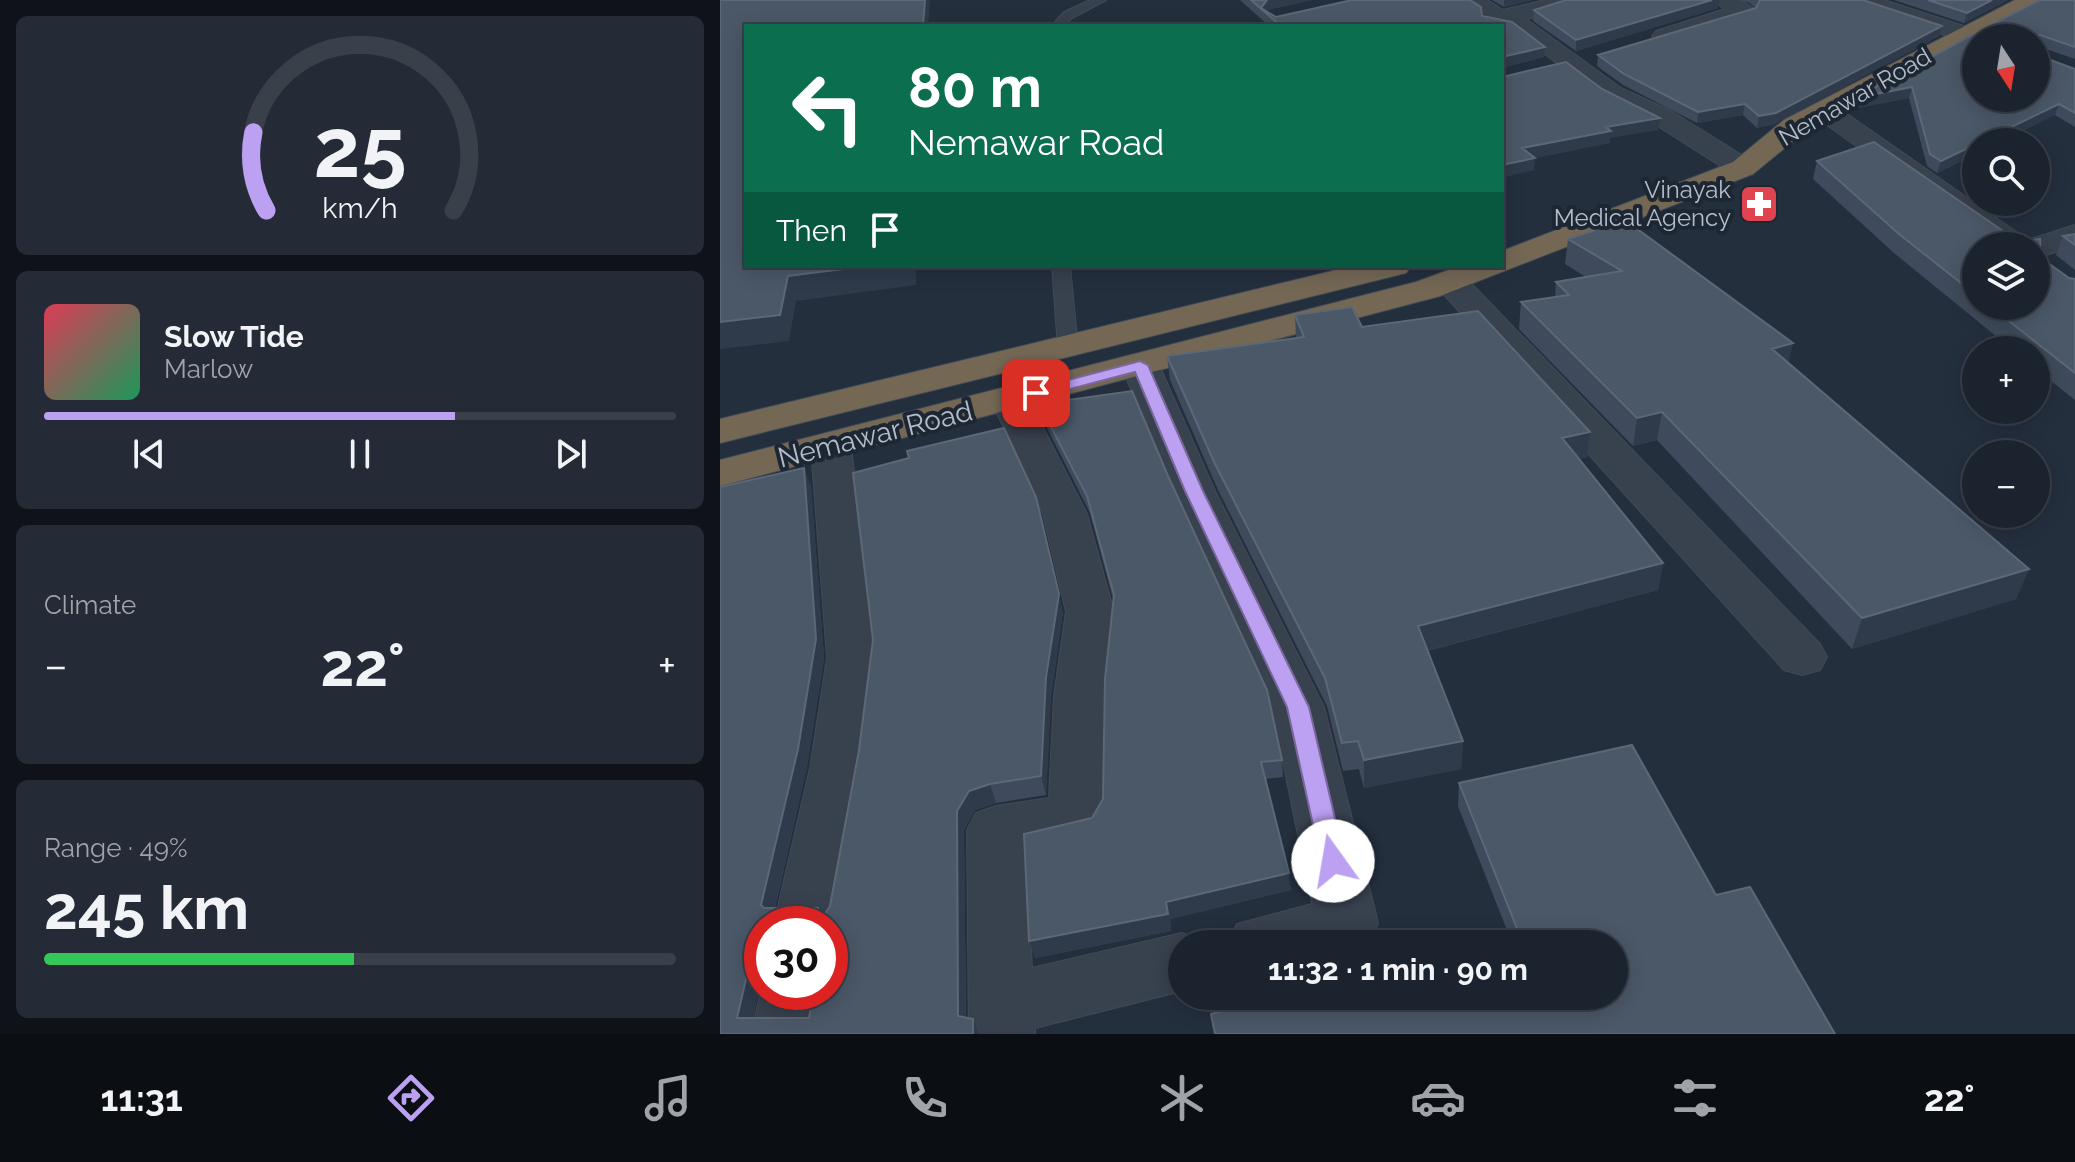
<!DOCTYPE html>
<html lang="en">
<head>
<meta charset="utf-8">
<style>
  body { margin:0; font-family:Raleway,sans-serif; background:#242b36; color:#f1f3f6; height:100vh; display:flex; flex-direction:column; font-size:30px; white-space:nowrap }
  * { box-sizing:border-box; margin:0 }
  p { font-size:26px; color:#a0a4aa }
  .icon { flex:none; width:44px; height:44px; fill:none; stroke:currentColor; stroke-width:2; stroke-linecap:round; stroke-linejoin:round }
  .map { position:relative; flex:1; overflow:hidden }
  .sheet { display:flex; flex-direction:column; gap:16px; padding:16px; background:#0f1319; width:720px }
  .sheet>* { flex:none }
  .top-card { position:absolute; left:24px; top:24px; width:760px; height:244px; border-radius:0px; box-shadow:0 4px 20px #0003,0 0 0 2px #39404a; background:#0b6e4f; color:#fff; overflow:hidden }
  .needle { width:52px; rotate:168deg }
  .buttons { position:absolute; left:1242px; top:24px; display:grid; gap:16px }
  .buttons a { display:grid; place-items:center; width:88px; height:88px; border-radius:50%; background:#1b232e; box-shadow:0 4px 20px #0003,0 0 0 2px #39404a; font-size:40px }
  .speed { position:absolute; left:24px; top:906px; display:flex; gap:16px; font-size:40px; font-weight:700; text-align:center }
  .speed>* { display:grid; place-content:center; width:104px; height:104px; border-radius:50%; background:#1b232e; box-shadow:0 4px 20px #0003,0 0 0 2px #39404a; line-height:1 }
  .speed .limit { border:12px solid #d22; background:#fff; color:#111 }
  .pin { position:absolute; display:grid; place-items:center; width:68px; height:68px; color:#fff; margin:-34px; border-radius:16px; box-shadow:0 4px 12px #0006 }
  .me { position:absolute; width:88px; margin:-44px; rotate:347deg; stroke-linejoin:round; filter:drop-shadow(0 0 6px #0008) }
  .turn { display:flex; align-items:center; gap:28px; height:168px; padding:0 32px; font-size:36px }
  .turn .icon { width:104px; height:104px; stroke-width:2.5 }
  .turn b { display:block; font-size:56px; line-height:68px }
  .then { display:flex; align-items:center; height:76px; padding:0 32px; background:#0003; gap:16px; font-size:30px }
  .big { font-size:60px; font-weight:700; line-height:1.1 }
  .sheet .tile { flex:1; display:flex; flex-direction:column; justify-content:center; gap:12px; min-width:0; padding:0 28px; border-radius:12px; background:#242b36 }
  .sheet .dial { align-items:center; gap:0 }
  .dial svg { height:208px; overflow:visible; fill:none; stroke:#39404a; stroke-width:7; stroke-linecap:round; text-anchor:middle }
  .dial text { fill:#f1f3f6; stroke:none }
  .song { display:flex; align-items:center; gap:24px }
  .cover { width:96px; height:96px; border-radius:12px; background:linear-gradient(135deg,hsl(350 70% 55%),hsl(150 70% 35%)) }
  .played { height:8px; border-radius:4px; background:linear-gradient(90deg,#bca0f2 65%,#39404a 65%) }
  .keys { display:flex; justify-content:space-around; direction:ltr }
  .heat { display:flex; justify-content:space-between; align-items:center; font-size:44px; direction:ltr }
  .charge { height:12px; border-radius:6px; background:linear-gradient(90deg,#34c759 49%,#39404a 0) }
  .trip { position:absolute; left:448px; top:930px; width:460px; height:80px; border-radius:40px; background:#1b232e; box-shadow:0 4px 20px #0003,0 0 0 2px #39404a; font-weight:700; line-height:80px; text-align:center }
  .tab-bar { display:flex; height:128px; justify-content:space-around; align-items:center; background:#0b0e12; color:#a0a4aa }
  .tab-bar .icon { width:56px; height:56px }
  .tab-bar .active { color:#bca0f2 }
  .tab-bar b { font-size:36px; color:#f1f3f6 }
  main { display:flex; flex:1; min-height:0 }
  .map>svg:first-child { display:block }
</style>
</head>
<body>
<main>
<section class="sheet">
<div class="tile dial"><svg viewBox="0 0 100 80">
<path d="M14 69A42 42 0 1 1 86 69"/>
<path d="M14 69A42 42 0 0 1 9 39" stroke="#bca0f2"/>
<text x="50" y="56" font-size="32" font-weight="700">25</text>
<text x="50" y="72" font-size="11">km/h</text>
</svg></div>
<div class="tile">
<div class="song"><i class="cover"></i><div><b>Slow Tide</b><p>Marlow</p></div></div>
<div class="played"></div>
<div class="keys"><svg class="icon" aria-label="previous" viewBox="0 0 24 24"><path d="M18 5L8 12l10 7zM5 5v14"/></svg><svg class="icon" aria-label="pause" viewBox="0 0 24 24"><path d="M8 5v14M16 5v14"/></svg><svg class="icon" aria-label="next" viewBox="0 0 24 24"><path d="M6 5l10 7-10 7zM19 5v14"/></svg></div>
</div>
<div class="tile"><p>Climate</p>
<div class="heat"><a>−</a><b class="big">22°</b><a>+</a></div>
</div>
<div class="tile"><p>Range · 49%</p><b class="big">245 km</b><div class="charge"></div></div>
</section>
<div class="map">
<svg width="1355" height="1034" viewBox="0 0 1355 1034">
  <rect width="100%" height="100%" fill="#242f3e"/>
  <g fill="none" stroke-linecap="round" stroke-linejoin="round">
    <defs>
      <path id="lane" d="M370 0H386L352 18 344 26H331L344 12Z
        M332 266H350L358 348 348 354 338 348Z"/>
      <path id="street" d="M741 0H767L783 10 825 0H854C842 12 823 16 806 19L901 88 951 111 1033 162 1037 168 1033 174 1023 177 1013 174 933 123 883 98 793 30 764 24 763 16Z
        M992 0H1021L1036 10 1033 15 952 41H936L932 36 936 31 1005 9Z
        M1131 0H1164L1265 33 1269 38H1256V45L1249 43 1134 5Z
        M1105 103 1114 105 1308 240 1355 225V246L1316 258V246H1275L1096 117 1092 111 1096 105Z
        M731 272 743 275 1100 644 1107 657 1100 670 1082 675 1064 670 719 289 714 282 719 275Z
        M420 354 433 357 439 365 495 491 604 707 658 923 649 942 508 944 517 924 592 904 552 707 453 491 401 365 407 357Z
        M290 388 304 392 309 400 367 514 394 612 386 696 384 817 376 833 306 849 312 968 462 933 485 944H462V991L315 1028V1034H249L247 830 256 813 276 806 329 798 334 696 346 612 323 514 271 400 276 392Z
        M111 435 125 438 131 447 157 658 144 768 116 924 110 936V924H54L90 768 107 658 91 447 97 438Z
        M42 987V992H104L97 1034H31Z"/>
      <path id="highway" d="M1295 0H1322L1319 5 1084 132 1033 174 720 296 0 486V460L696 282 740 266H782V251L1013 162 1064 120Z
        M633 266H691L686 273 0 443V419Z"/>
    </defs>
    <use href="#lane" stroke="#414a57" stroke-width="2"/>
    <use href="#street" stroke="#414a57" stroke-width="2"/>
    <use href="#highway" stroke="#434c59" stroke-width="2"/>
    <use href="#lane" fill="#38414e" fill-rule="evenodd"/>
    <use href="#street" fill="#38414e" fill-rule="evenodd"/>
    <use href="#highway" fill="#746855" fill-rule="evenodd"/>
  </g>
  <path fill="#3f4b5c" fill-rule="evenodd" d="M520 0H592L547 10 546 11 556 17 632 0H750L761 7 762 16 792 22 825 47 824 57 782 68V26H549Z
    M772 0H812L784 7Z
    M1016 0H1143L1219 36 1054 124 1037 128 1023 115 977 123 903 85 877 66 878 55 1036 8 1028 2Z
    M1174 0H1288L1244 23Z
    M1355 0V59L1317 46V55L1355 69V127L1335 115 1256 142V154L1217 173 1207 166 1189 98 1132 109 1135 98 1260 37 1272 30 1273 24Z
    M998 8 856 51 813 21 814 10Z
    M1097 161 1321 258 1349 278 1355 279V400L1316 369V350H1293L1174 253 1093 179ZM1256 246 1316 306H1256Z
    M1355 234V270L1336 255 1343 236Z
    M848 239 1068 363 1309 569 1296 599 1132 649 937 440 913 446 799 329 801 302 835 297 836 282 866 277 845 264Z
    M575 315 642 327 867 457 859 459 943 563 938 590 707 651 743 741 741 769 644 788 639 769 623 771 607 706 498 490 450 380 447 356 576 338Z
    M319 404 562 760 563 777 546 779 571 890 450 919 451 931 315 958 372 818 383 799 393 599 370 513 323 420Z
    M91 486 104 658 87 767 55 908H98L103 918 343 612 331 696 326 795 276 803 255 810 244 830 246 1017 0 1034ZM42 924H110L89 1018H33L40 985 42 986Z
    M739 783 996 895 1115 1034 558 1009 894 996 792 943 738 806Z"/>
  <path fill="#2f3b4b" d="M205 0H210L208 26H203Z
    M547 0H592L547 10 546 13 541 9Z
    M784 0H812L784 7Z
    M992 0H999L998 8 856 51V40Z
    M1272 0H1288L1244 23 1247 13Z
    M1222 26 1219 36 1054 124 1037 128 1039 116Z
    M825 47 824 57 782 68V57Z
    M1192 87 1189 98 1132 109 1135 98Z
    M1025 104 1023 115 977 123 978 112Z
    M1339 104 1335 115 1281 142H1260Z
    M940 118 938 130 890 138V143L802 161V148L886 127Z
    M1256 144V154L1217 173 1221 161Z
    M815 158 814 170 782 178V165Z
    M147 266H196V285L76 301 69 341 0 349V322L68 276Z
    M1073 343 1067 371 1052 349Z
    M942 412 937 440 913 446 917 418Z
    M870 432 867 457 840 464 842 438Z
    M84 468 91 486 104 658 87 767 51 923 41 905Z
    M943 563 938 590 697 653 698 626Z
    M1309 569 1296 599 1132 649 1142 618Z
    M339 594 343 612 331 696 326 795 321 776 326 677Z
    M743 741 741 769 644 788V760Z
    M270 784 276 803 255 810 244 830 246 1034 238 1016 237 811 249 791Z
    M569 873 571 890 450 919 451 931 315 958 309 941 446 902Z
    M29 966 40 985 29 1034 17 1018Z
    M253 1019 259 1034H253Z"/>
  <path fill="#4b5868" stroke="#5c6777" stroke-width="2" fill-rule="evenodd" d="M0 0H205L203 26H26V266H147L68 276 60 315 0 322Z
    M531 0H547L541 8 556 17 632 0H750L761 7 762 16 792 22 825 47 782 57V26H561Z
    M846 0H992L856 40 814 10Z
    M1040 0H1143L1222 26 1056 113 1039 116 1025 104 978 112 904 74 878 55 1036 8Z
    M1208 0H1272L1247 13Z
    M1319 0H1355V47L1320 35 1316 38 1317 55 1355 69V113L1339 104 1260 142H1256V144L1221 161 1210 154 1192 87 1135 98 1252 35 1261 37 1262 30H1274L1273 24ZM1256 38H1316V98H1256Z
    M846 62 882 89 940 118 886 127 891 131 802 148 815 158 782 165V77Z
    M1154 142 1299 242 1320 239 1321 258 1349 278 1355 279V373L1270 306H1316V246H1256V295L1179 234 1097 161Z
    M905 220 1073 343 1052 349 1309 569 1142 618 942 412 917 418 801 302 849 295 836 282 902 271 848 239Z
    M1355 234V245L1343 236Z
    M632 307 642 327 758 311 870 432 842 438 943 563 698 626 743 741 644 760 638 741 622 743 605 678 495 464 447 356 584 337 575 315Z
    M412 391 448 476 547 690 562 760 541 762 569 873 446 902 448 914 309 941 304 834 372 818 383 799 385 679 394 595 367 496 319 404Z
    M284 428 316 497 339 594 326 677 321 776 270 784 249 791 237 811 238 1016 253 1019V1034H0V487L84 468 96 639 78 749 41 905 44 908H98V917L101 920 110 906 139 750 153 640 133 473 189 458 187 451ZM42 924H110V992H94L89 1018H17L29 966 34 970H42Z
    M912 745 996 895 1030 887 1115 1034H495L491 1014 555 997 558 1009 609 996H894V944H788L802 941 739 783Z"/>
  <path fill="#bca0f2" stroke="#7a689d" stroke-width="2" d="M420 361 428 365 483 491 589 707 625 861 622 869 613 872 605 869 601 861 567 707 465 491 415 372 316 398 308 393 310 390Z"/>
  <defs>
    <symbol id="pharmacy-square" viewBox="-11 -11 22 22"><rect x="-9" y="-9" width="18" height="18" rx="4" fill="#e0444e" stroke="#1d2633"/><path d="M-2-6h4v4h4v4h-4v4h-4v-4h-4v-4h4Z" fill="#fff"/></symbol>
  </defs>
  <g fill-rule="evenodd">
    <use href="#pharmacy-square" x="1017" y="182" width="44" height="44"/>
  </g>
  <g text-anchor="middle" stroke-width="8" stroke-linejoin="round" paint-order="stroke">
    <g font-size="24" fill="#b4bcc9" stroke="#1d2633">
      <text transform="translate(1135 97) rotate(-30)" y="8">Nemawar Road</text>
    </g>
    <g font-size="24" fill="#b4bcc9" stroke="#1d2633" text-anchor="end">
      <text x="1011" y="198">Vinayak<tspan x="1011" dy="28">Medical Agency</tspan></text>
    </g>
    <g font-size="28" fill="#b4bcc9" stroke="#1d2633">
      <text transform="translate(155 434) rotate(-14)" y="10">Nemawar Road</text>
    </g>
  </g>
</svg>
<div class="buttons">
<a><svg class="needle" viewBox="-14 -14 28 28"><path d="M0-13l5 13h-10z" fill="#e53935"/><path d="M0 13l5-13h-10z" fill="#a0a4aa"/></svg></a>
<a><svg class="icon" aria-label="search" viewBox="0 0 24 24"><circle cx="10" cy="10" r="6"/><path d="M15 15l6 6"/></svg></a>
<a><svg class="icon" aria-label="layers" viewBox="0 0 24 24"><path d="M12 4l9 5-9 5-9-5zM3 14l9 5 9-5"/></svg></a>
<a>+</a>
<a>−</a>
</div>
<div class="speed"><div class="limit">30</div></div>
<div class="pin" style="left:316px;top:393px;background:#d93025"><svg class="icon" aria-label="arrive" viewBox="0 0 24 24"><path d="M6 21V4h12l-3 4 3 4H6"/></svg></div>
<svg class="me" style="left:613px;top:861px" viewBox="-20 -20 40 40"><circle r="19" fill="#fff"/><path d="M0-13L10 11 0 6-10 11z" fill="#bca0f2"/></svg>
<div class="trip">11:32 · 1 min · 90 m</div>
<div class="top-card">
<div class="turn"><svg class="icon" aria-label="left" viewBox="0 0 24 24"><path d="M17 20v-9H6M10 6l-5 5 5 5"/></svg><div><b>80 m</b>Nemawar Road</div></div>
<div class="then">Then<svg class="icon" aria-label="arrive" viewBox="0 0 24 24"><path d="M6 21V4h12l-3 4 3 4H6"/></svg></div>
</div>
</div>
</main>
<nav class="tab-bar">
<b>11:31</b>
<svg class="icon active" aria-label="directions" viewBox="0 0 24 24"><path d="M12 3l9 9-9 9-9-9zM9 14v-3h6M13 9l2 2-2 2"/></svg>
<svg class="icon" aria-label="music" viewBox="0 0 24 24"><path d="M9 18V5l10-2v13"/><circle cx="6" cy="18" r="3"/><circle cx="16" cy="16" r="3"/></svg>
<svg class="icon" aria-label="phone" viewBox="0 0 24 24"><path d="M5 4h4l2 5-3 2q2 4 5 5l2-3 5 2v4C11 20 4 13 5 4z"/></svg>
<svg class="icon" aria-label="climate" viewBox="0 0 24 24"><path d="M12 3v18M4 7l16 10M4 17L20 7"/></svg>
<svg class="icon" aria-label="car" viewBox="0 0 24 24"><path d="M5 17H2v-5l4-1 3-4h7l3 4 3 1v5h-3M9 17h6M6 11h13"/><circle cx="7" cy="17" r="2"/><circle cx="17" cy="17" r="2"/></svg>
<svg class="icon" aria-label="filters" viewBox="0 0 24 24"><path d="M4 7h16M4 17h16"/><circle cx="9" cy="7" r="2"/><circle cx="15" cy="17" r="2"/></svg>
<b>22°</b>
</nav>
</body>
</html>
